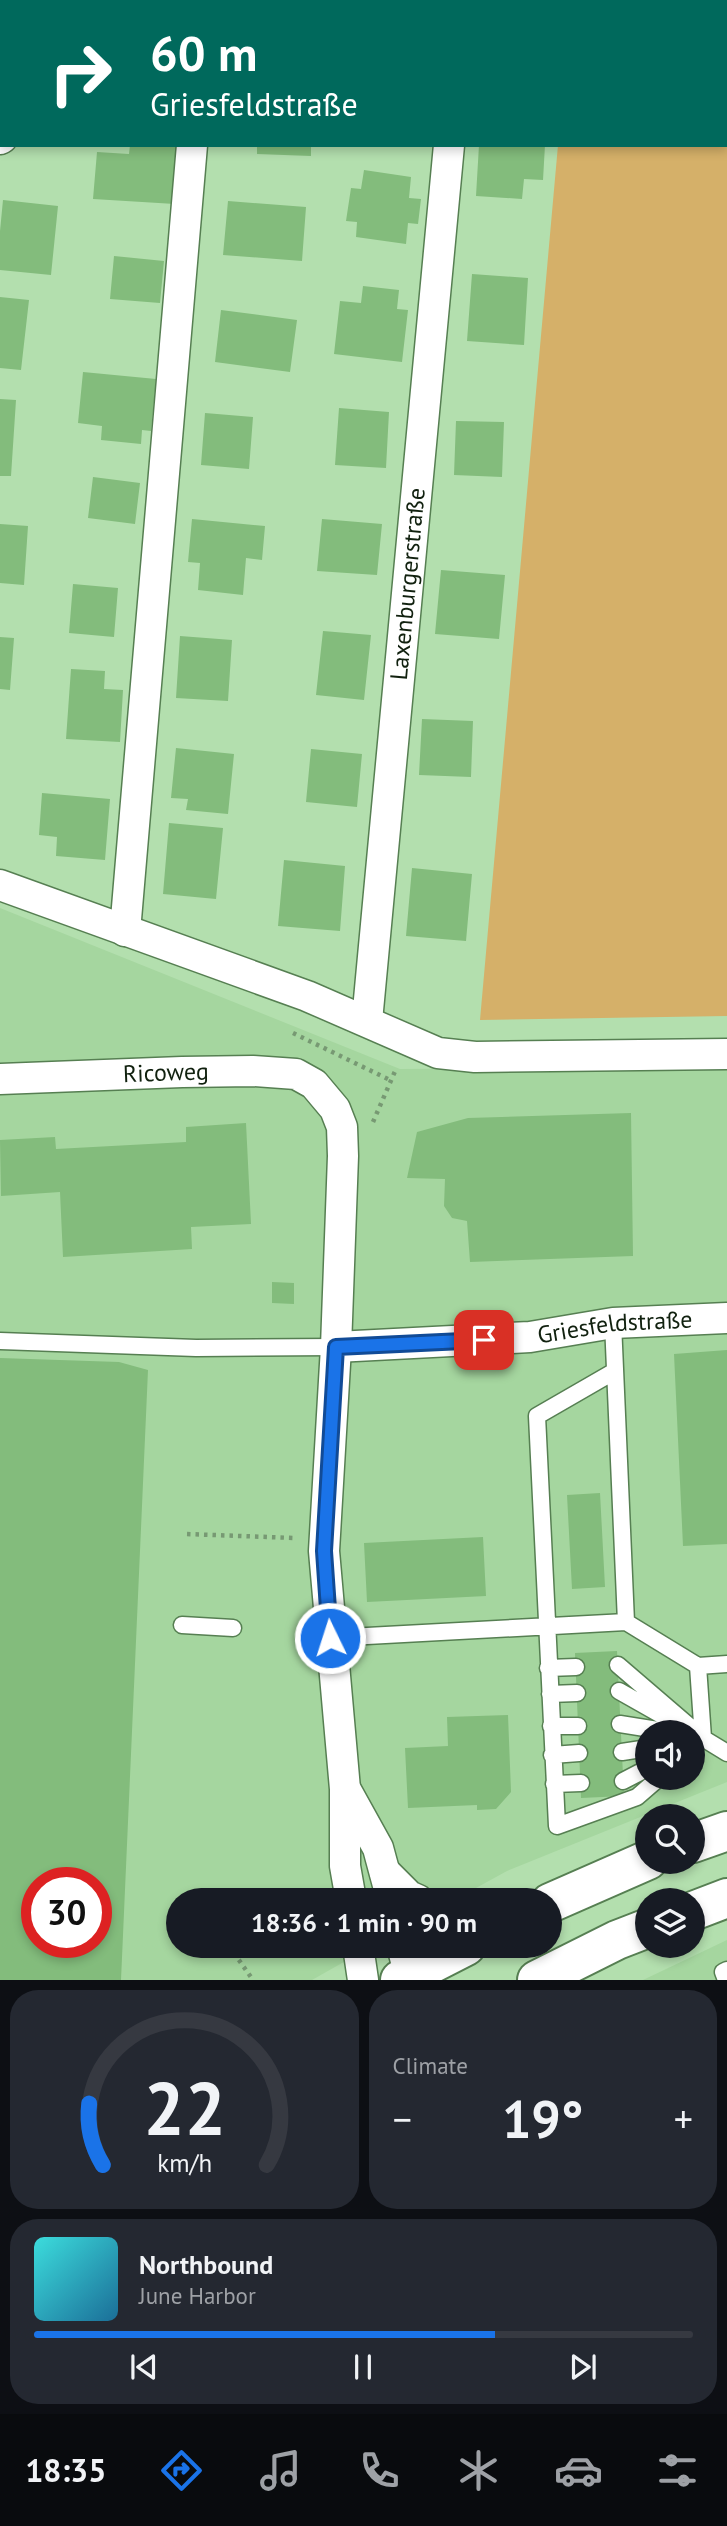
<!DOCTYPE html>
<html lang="en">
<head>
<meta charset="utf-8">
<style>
  body { margin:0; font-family:"PT Sans",sans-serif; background:#242831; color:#f1f3f6; height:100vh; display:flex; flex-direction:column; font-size:26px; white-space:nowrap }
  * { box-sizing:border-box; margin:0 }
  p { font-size:23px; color:#9ea1a6 }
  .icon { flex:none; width:38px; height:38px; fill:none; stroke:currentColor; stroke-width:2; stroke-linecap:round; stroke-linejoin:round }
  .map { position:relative; height:1980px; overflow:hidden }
  .drawer { display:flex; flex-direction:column; gap:10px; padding:10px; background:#0d0f14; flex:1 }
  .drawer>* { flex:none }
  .banner { position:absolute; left:0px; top:0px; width:728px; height:147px; box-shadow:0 4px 10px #0003; background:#00695c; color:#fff; overflow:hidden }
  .controls { position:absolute; left:635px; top:1720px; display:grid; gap:14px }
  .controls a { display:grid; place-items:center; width:70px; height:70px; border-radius:50%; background:#171b24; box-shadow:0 4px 10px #0003; font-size:35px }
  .speed { position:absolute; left:21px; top:1867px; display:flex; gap:14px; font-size:35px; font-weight:700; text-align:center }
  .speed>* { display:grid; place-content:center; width:91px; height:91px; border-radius:50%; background:#171b24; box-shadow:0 4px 10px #0003; line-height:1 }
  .speed .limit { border:10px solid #d22; background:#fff; color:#111 }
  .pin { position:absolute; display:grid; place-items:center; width:60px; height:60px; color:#fff; margin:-30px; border-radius:14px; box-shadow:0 4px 10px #0006 }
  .me { position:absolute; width:77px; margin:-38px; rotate:356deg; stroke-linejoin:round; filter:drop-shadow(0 0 5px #0008) }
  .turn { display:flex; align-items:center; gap:24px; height:147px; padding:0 35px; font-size:32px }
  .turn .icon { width:91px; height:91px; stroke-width:2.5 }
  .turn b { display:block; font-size:49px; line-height:60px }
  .big { font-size:52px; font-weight:700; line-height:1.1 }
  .drawer .widget { flex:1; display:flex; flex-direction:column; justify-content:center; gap:10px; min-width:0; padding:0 24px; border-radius:28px; background:#242831 }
  .drawer .dial { align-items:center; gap:0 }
  .dial svg { height:182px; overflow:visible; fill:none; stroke:#363941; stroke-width:7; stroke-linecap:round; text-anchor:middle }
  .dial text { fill:#f1f3f6; stroke:none }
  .song { display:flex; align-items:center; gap:21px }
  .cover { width:84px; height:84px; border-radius:10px; background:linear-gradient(135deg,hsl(180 70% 55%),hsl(200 70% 35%)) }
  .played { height:7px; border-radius:4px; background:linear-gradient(90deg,#1a73e8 70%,#363941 70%) }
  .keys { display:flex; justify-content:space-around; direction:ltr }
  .heat { display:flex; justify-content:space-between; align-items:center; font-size:38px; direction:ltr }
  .drawer .tiles { flex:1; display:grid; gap:10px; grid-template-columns:1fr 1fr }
  .widget:last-child { grid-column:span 2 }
  .trip { position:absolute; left:166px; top:1888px; width:396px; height:70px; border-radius:35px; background:#171b24; box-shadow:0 4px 10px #0003; font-weight:700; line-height:70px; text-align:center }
  .tabs { display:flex; height:112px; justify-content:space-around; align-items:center; background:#090b0e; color:#9ea1a6 }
  .tabs .icon { width:49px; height:49px }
  .tabs .active { color:#1a73e8 }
  .tabs b { font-size:32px; color:#f1f3f6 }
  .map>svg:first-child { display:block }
</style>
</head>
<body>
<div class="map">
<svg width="727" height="1980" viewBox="0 0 727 1980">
  <rect width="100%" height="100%" fill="#b3dfae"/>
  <path fill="#a5d69f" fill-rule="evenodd" d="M0 908 400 1069 727 1067V1782L507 1871 454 1900H178V1946H372L312 1980H0ZM648 1732H693V1778H648ZM37 1883H96V1942H37Z
    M727 1940V1980H643Z"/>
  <path fill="#d5b069" d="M571 0H727V1016L480 1020 558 145H726V2Z"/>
  <path fill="#83bc7c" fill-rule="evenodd" d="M130 145H179L175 204 93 199 97 152 129 154Z
    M257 145H311V156L257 154Z
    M479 145H545L543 180 524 179 522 199 476 196Z
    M364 170 411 177 409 198 421 199 418 224 408 223 406 244 356 237 357 222 346 221 351 188 361 189Z
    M3 200 58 206 51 275 0 270V231Z
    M228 201 306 207 302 261 223 255Z
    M114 256 164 261 160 303 110 299Z
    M472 274 528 278 524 345 467 341Z
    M363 286 399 290 397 309 408 310 402 362 334 354 340 301 361 303Z
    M0 297 29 300 21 370 0 368Z
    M221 310 297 320 290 372 215 362Z
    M83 372 156 379 151 431 142 430 141 444 101 440 102 426 78 423Z
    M0 399 16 400 11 476H0Z
    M339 408 389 412 386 468 335 465Z
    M205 413 253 417 249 469 201 465Z
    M456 421 504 422 502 477 454 475Z
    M93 477 140 483 135 524 88 518Z
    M192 519 265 526 262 560 246 558 243 595 198 590 200 563 188 562Z
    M322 519 382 524 377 575 317 571Z
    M0 524 28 526 24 585 0 583Z
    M441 570 505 575 499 639 435 634Z
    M73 584 118 588 114 637 69 633Z
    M323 631 371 635 364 700 316 695Z
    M180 636 232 640 228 701 176 698Z
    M0 637 14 638 10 690 0 689Z
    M71 669 105 671 104 689 123 690 120 742 66 739Z
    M422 719 473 721 471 777 419 775Z
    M176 748 234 754 228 814 186 810 188 799 171 798Z
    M311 749 362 754 357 807 306 802Z
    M42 793 110 799 105 860 56 856 57 837 39 835Z
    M169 823 223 828 216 899 163 894Z
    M284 860 345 866 340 931 278 926Z
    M412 868 472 874 466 941 406 936Z
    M631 1113 633 1256 470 1262 467 1221 452 1218 444 1206 445 1179 407 1178 417 1132 468 1118Z
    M246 1123 251 1224 191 1227 192 1249 63 1257 60 1192 1 1196 0 1140 55 1137 56 1149 186 1142V1127Z
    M272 1282 294 1283V1304L272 1303Z
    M727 1350V1544L683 1546 674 1354Z
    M0 1358 119 1362 148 1370 121 1980H0ZM37 1883H96V1942H37Z
    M600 1493 605 1587 572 1589 567 1495Z
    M483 1537 486 1596 367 1602 364 1543Z
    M617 1651 624 1796 581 1798 575 1653Z
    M508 1715 511 1792 496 1809 477 1810V1805L408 1808 405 1748 448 1746 447 1717Z"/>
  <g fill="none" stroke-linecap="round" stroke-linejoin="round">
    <defs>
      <path id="service" d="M613 1323 626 1622
        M0 1341 196 1348 336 1347
        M615 1371 537 1416 557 1826 637 1797 659 1778
        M182 1625 233 1628
        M330 1638 626 1622 698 1666 703 1738
        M618 1665 703 1738
        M698 1666 727 1664
        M548 1668 576 1667
        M619 1691 672 1721
        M550 1694 577 1693
        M620 1724 670 1732
        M551 1726H578
        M696 1734 727 1753
        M622 1752 648 1748
        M552 1755 579 1753
        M623 1781 648 1768
        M554 1784 581 1783
        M726 1980 723 1972 727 1970"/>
      <g id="minor">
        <path d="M144 2V0"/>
        <path d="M395 2 400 0"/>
        <path d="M463 2V0"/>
        <path d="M0 139 2 138"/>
        <path d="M0 885 307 996 438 1053 475 1057 727 1054"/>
        <path d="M125 931 192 145"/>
        <path id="s1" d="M367 1021 449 145"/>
        <path id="s2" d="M0 1079 182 1072 253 1071 296 1074 314 1084 335 1109 342 1127 343 1156 336 1347 324 1551 345 1789V1866L351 1900"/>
        <path id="s3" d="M336 1347 530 1337 613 1323 727 1318"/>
        <path d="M347 1792 378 1848 392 1900"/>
        <path d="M385 1872 409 1896 418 1900"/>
        <path d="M358 1946 363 1980"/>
        <path d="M402 1946 411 1980"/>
      </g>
      <path id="primary" d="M693 1843 727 1831
        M550 1903 648 1860
        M693 1911 727 1898
        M400 1980 466 1946
        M537 1980 617 1940 648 1928"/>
    </defs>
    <use href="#service" stroke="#567f52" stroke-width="19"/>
    <use href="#minor" stroke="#567f52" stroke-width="33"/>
    <use href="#primary" stroke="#567f52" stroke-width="42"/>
    <path stroke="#779973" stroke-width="4.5" stroke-dasharray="3.5 5" stroke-linecap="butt" d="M293 1033 392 1081
      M373 1122 396 1069
      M187 1534 294 1538
      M168 1931H178
      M229 1946 253 1980"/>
    <use href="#service" stroke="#fff" stroke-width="16"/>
    <use href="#minor" stroke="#fff" stroke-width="30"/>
    <use href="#primary" stroke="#fff" stroke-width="38"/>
  </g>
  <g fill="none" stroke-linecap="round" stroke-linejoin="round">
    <defs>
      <path id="route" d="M330 1638 324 1551 336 1347 484 1340"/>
    </defs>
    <use href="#route" stroke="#114b97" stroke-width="18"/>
    <use href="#route" stroke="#1a73e8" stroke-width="12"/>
  </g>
  <g text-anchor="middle" stroke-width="5" stroke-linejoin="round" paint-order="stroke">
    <g font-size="24" fill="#11210f" stroke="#b3dfae">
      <text dy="8" stroke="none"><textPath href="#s1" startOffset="439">Laxenburgerstraße</textPath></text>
      <text dy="8" stroke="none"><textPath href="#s2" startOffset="166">Ricoweg</textPath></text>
      <text dy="8" stroke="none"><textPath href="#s3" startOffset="280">Griesfeldstraße</textPath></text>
    </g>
  </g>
</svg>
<div class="controls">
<a><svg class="icon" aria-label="sound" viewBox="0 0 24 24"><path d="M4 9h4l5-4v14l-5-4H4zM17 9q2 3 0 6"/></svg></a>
<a><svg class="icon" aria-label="search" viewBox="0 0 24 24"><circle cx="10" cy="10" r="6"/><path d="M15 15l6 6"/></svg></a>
<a><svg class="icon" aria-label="layers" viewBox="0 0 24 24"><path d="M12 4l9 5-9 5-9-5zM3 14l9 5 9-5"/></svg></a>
</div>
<div class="speed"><div class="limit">30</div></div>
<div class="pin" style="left:484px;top:1340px;background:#d93025"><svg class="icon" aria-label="arrive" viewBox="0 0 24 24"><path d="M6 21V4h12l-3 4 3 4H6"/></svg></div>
<svg class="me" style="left:330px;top:1638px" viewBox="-20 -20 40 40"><circle r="17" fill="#1a73e8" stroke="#fff" stroke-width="3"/><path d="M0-11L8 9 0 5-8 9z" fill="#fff"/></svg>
<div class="trip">18:36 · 1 min · 90 m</div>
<div class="banner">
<div class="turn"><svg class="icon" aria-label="right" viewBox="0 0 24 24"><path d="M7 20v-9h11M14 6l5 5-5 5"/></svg><div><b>60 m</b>Griesfeldstraße</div></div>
</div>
</div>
<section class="drawer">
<div class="tiles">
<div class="widget dial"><svg viewBox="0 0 100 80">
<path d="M14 69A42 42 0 1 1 86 69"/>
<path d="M14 69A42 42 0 0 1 8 42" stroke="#1a73e8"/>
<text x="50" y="56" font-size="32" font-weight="700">22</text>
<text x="50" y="72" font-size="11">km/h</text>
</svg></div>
<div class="widget"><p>Climate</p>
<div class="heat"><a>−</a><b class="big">19°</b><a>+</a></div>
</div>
<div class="widget">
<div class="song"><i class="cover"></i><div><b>Northbound</b><p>June Harbor</p></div></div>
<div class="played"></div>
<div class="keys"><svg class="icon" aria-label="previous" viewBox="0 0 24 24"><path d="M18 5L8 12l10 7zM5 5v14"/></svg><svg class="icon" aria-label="pause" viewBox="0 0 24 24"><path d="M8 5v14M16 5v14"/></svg><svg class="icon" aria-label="next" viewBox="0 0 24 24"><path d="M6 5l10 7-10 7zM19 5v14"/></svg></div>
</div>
</div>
</section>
<nav class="tabs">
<b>18:35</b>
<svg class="icon active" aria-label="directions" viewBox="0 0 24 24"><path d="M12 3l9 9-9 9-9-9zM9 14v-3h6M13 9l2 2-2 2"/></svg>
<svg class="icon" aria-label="music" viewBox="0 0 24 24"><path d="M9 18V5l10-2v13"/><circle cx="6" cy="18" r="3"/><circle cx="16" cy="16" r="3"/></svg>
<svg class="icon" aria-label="phone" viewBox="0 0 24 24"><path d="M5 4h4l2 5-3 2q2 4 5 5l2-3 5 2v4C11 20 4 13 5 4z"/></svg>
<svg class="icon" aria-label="climate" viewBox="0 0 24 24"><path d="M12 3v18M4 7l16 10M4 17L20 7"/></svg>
<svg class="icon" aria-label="car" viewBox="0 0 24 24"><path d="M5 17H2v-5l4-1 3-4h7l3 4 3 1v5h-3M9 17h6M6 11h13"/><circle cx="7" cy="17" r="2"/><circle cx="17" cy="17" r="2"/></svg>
<svg class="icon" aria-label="filters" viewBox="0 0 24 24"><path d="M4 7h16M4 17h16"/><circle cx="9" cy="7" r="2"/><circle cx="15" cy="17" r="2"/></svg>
</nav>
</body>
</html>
